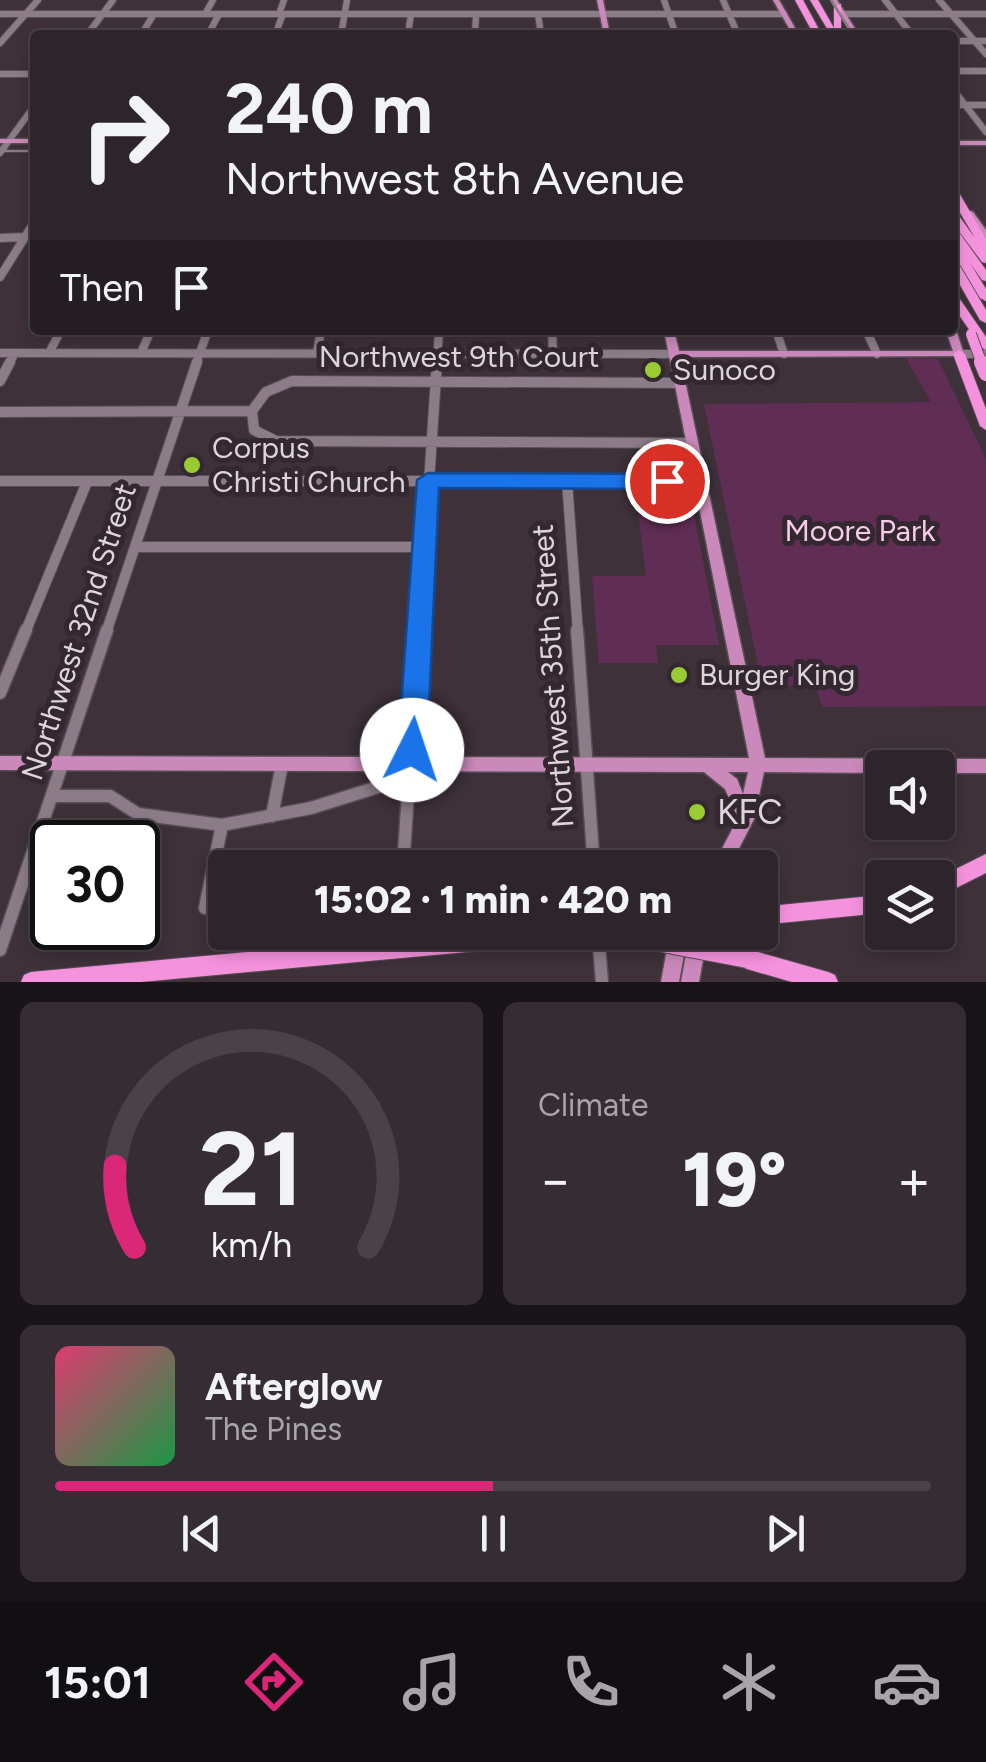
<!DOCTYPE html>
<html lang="en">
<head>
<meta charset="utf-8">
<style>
  body { margin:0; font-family:Figtree,sans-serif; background:#362d34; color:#f1f3f6; height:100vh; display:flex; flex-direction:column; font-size:38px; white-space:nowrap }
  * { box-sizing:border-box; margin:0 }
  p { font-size:32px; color:#a7a5a9 }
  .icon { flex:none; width:55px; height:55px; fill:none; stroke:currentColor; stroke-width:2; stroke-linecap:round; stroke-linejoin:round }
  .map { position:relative; height:982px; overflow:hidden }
  .details { display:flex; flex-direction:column; gap:20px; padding:20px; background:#191418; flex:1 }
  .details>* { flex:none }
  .banner { position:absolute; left:30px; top:30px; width:928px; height:305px; border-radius:10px; box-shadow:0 5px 15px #0003,0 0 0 2px #494248; background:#2e252c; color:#f1f3f6; overflow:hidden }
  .fabs { position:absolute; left:865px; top:750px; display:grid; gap:20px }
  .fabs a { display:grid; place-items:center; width:90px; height:90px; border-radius:10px; background:#2e252c; box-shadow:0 5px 15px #0003,0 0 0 2px #494248; font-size:50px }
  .speed { position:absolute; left:30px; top:820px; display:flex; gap:20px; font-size:50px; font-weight:700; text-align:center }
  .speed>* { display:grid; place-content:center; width:130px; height:130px; border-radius:50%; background:#2e252c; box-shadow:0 5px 15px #0003,0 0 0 2px #494248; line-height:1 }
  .speed .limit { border:5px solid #111; border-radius:15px; background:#fff; color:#111 }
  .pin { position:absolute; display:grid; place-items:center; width:85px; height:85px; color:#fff; margin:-42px; border:5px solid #fff; border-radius:50%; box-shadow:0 2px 10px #0007 }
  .me { position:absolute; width:110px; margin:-55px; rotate:4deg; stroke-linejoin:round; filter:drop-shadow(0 0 8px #0008) }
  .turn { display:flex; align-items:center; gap:35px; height:210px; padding:0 30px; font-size:45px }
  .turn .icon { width:130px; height:130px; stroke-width:2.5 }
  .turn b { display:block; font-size:70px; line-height:85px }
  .then { display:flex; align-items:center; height:95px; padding:0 30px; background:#0003; gap:20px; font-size:38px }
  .big { font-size:75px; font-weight:800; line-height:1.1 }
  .details .tile { flex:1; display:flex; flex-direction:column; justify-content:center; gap:15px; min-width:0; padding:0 35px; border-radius:15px; background:#362d34 }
  .details .dial { align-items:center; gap:0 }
  .dial svg { height:260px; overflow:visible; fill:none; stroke:#494248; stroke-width:7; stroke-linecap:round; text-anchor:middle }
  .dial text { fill:#f1f3f6; stroke:none }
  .song { display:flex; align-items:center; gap:30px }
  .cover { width:120px; height:120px; border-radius:15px; background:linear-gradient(135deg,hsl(340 70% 55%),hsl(140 70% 35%)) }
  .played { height:10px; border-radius:5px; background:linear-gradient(90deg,#db2777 50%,#494248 50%) }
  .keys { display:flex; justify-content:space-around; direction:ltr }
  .heat { display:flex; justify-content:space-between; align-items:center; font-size:55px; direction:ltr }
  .details .tiles { flex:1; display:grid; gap:20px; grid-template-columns:1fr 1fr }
  .tile:last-child { grid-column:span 2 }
  .trip { position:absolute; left:208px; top:850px; width:570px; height:100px; border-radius:10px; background:#2e252c; box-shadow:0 5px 15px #0003,0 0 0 2px #494248; font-weight:800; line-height:100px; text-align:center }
  .tabs { display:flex; height:160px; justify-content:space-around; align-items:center; background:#120f12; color:#a7a5a9 }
  .tabs .icon { width:70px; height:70px }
  .tabs .active { color:#db2777 }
  .tabs b { font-size:45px; color:#f1f3f6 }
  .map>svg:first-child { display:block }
</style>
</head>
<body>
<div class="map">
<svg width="986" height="982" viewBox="0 0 986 982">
  <rect width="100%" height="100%" fill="#3e313a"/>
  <path fill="#602d55" d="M906 358 938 359 986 459V706L822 707 816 686 762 685 704 404 931 402Z
    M638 513 694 514 719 645H656L658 663H599L592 576H646Z"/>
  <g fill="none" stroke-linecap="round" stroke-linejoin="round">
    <defs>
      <path id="minor-far3" d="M664 0 676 35
        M723 0 738 35
        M885 0 912 35
        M939 0 986 54
        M0 14H784
        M205 14 213 0
        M279 14 284 0
        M538 14 541 35
        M843 14H986
        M87 35 113 0
        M141 35 154 14
        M208 35 219 14
        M275 35 283 14
        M341 35 347 0
        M408 35 411 14
        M475 35 476 14
        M952 41H986
        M0 43 38 0
        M952 71H986
        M0 74H35
        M952 88 986 132
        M952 105H986
        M0 153 35 105"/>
      <path id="minor-far2" d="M0 238 25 237
        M0 277 35 221
        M552 330 553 354
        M776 330 784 354
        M866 330 877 354
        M0 353 674 354
        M49 353 61 330
        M141 353 151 330
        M317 353 321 330
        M959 354H986
        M9 364 15 353
        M196 364 208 330
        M437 364 439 330"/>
      <path id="minor-far1" d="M0 381 10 362
        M252 411 254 430 276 441 692 443
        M252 411 266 392 292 381 679 383
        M0 412 252 411
        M0 481H700
        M567 481 578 633
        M137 547H426
        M25 633 87 482
        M106 633 197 362
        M419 633 437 362"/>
      <path id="minor" d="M577 630 594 868
        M0 693 26 630
        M53 796H110L138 814 222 825 311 808 410 777
        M272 816 282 764
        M403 868 419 630
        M205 908 222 825
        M598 933 602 982
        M0 950 107 630"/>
      <path id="major" d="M597 0H603L610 35H604Z
        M773 0H779L799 35H793Z
        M831 0H837L859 35H853Z
        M0 139H35V143H0Z
        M952 141H986V145H952Z
        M970 211 973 212 986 230V240L983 239 965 214Z
        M952 327 956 330 964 354 963 356 680 357 765 758 986 759V773H938V768H882V773L764 772 754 819 729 868H712L738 818 725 789 704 772 0 770V756L749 758 664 330H674L679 351H953L946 330H952ZM728 772H748L743 794 737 779Z
        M670 932H688L679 982H661Z
        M690 932H708L699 982H681Z"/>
      <path id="highway" d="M795 0H803L822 35H814Z
        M810 0H818L834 28V6L841 4V35H831Z
        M952 190 959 193 986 239V263L982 262 952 222V211L956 212 975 238 952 199Z
        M952 227 956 228 986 270V281L982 280 970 263 986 289V301L980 298 952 251Z
        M952 258 957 261 986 310V323L980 320 952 271Z
        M952 297 959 298 986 337V350L982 348 952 305Z
        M959 350 965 354 986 409V430L980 426 953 354Z
        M986 854V873L938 897V878Z
        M882 895V913L760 925V907Z
        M355 932H426L424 936 462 932 562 934 559 941 552 944 141 982H21L24 975 31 972 335 944 338 937Z
        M747 949 828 972 835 975 838 982H792L747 969 740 966 737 959 740 952Z"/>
    </defs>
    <use href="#minor-far3" stroke="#584e55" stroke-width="8"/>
    <use href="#minor-far2" stroke="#584e55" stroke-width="10"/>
    <use href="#minor-far1" stroke="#584e55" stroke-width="12"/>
    <use href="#minor" stroke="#584e55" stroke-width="15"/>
    <use href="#major" stroke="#584e55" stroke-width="3"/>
    <use href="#highway" stroke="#584e55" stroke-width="2"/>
    <use href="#minor-far3" stroke="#8b7c87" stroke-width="6"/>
    <use href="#minor-far2" stroke="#8b7c87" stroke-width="8"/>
    <use href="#minor-far1" stroke="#8b7c87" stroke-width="10"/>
    <use href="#minor" stroke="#8b7c87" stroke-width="12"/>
    <use href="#major" fill="#cb89bb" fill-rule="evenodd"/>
    <use href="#highway" fill="#f592de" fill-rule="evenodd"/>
    <path stroke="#867c83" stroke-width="2.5" d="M831 0 853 35
      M0 151H35"/>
    <defs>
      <path id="highway-bridge-far2" d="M971 334 982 364"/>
      <path id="highway-bridge-far1" d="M981 362 986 374"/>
      <path id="highway-bridge" d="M552 934 631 937 747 959"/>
    </defs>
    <use href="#highway-bridge-far2" stroke="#584e55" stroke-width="12" stroke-linecap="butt"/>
    <use href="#highway-bridge-far1" stroke="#584e55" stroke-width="16" stroke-linecap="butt"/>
    <use href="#highway-bridge" stroke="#584e55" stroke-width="20" stroke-linecap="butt"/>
    <use href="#highway-bridge-far2" stroke="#f592de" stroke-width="10"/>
    <use href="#highway-bridge-far1" stroke="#f592de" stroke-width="14"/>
    <use href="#highway-bridge" stroke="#f592de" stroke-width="18"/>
  </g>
  <path fill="#1a73e8" stroke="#114b97" stroke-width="2.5" d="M428 473 667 474 678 481 667 489 439 488 427 750 422 758 412 762 402 758 398 750 417 480Z"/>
  <g fill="#9acb34" stroke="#332730" stroke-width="4">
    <circle cx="653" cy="370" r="10"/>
    <circle cx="192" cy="465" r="10"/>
    <circle cx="679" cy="675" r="10"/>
    <circle cx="697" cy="812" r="10"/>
  </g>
  <g text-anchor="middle" stroke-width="10" stroke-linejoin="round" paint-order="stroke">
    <g font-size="30" fill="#ddd5db" stroke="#332730">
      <text x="459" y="367">Northwest 9th Court</text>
      <text transform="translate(79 632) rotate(-72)" y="10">Northwest 32nd Street</text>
      <text transform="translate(553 676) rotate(-94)" y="10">Northwest 35th Street</text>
    </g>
    <g font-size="30" fill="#ddd5db" stroke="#332730" text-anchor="start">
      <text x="673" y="380">Sunoco</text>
      <text x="212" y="458">Corpus<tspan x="212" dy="34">Christi Church</tspan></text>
      <text x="699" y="685">Burger King</text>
    </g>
    <g font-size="30" fill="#f6ccea" stroke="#332730">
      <text x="860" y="541">Moore Park</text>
    </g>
    <g font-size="35" fill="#ddd5db" stroke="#332730" text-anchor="start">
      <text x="717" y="824">KFC</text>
    </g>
  </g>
</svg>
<div class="fabs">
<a><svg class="icon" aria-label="sound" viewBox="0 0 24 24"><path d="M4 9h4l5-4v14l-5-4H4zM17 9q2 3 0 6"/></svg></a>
<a><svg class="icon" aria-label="layers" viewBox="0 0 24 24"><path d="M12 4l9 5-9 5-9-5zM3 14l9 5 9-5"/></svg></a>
</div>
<div class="speed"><div class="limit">30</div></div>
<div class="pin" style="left:667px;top:481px;background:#d93025"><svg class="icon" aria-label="arrive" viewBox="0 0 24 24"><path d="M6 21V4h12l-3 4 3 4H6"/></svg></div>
<svg class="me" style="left:412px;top:750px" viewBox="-20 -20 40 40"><circle r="19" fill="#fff"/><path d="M0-13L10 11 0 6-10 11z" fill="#1a73e8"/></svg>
<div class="trip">15:02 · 1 min · 420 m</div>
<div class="banner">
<div class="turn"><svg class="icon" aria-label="right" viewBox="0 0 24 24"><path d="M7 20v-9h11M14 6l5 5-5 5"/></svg><div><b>240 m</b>Northwest 8th Avenue</div></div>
<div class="then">Then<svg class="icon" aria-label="arrive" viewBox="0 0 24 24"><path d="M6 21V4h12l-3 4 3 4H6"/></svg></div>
</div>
</div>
<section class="details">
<div class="tiles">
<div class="tile dial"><svg viewBox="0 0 100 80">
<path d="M14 69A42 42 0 1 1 86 69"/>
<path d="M14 69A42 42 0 0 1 8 44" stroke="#db2777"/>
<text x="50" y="56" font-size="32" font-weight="700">21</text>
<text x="50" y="72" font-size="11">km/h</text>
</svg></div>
<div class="tile"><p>Climate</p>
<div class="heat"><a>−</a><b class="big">19°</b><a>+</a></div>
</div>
<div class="tile">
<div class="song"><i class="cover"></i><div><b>Afterglow</b><p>The Pines</p></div></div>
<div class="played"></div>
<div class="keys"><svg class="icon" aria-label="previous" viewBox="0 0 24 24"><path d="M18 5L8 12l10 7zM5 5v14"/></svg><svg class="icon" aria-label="pause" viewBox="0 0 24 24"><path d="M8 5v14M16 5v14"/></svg><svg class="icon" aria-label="next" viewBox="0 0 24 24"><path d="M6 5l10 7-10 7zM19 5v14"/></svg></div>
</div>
</div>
</section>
<nav class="tabs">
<b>15:01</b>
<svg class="icon active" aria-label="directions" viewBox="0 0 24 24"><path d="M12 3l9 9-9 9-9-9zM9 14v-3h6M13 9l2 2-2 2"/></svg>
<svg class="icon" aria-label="music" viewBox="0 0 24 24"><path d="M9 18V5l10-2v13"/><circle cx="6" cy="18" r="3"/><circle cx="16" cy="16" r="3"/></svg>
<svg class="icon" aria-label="phone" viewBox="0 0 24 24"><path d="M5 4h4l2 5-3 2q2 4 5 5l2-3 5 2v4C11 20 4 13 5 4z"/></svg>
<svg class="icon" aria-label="climate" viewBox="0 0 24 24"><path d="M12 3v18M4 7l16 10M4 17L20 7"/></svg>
<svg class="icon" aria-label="car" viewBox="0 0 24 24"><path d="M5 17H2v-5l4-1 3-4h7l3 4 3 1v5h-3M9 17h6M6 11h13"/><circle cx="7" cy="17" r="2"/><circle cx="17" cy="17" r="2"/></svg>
</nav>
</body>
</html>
